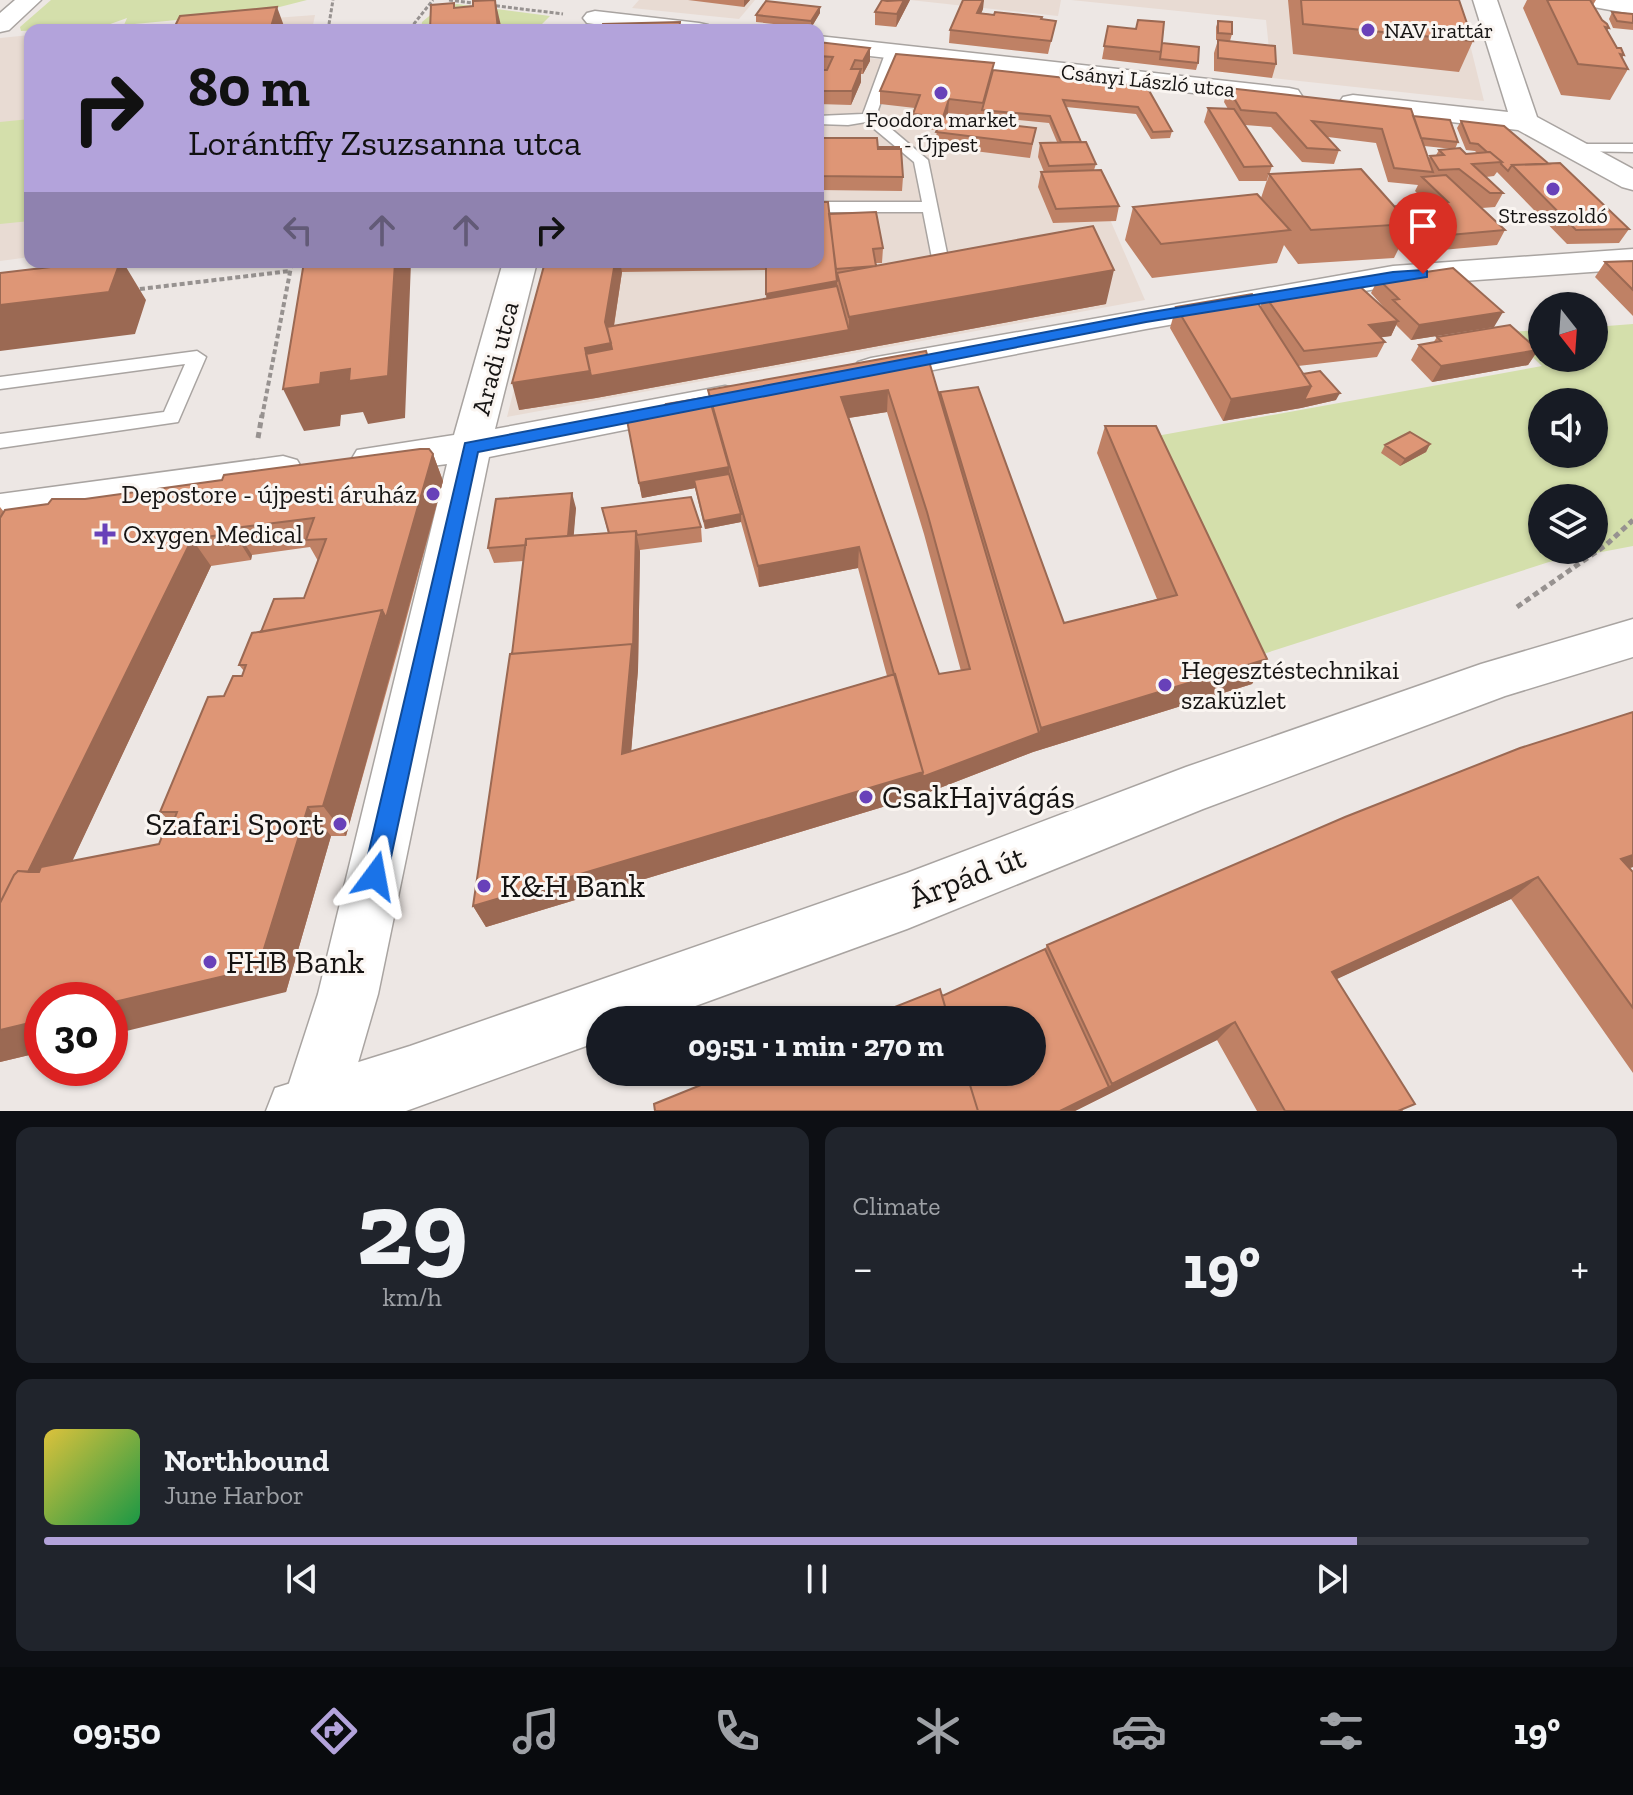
<!DOCTYPE html>
<html lang="en">
<head>
<meta charset="utf-8">
<style>
  body { margin:0; font-family:"Zilla Slab",serif; background:#20242c; color:#f1f3f6; height:100vh; display:flex; flex-direction:column; font-size:30px; white-space:nowrap }
  * { box-sizing:border-box; margin:0 }
  p { font-size:26px; color:#9ea1a6 }
  .icon { flex:none; width:44px; height:44px; fill:none; stroke:currentColor; stroke-width:2; stroke-linecap:round; stroke-linejoin:round }
  .map { position:relative; height:1111px; overflow:hidden }
  .side { display:flex; flex-direction:column; gap:16px; padding:16px; background:#0d0f14; flex:1 }
  .side>* { flex:none }
  .banner { position:absolute; left:24px; top:24px; width:800px; height:244px; border-radius:16px; box-shadow:0 2px 6px #0004; background:#b3a3db; color:#111; overflow:hidden }
  .needle { width:52px; rotate:163deg }
  .buttons { position:absolute; left:1528px; top:292px; display:grid; gap:16px }
  .buttons a { display:grid; place-items:center; width:80px; height:80px; border-radius:50%; background:#171b24; box-shadow:0 2px 6px #0004; font-size:40px }
  .speed { position:absolute; left:24px; top:982px; display:flex; gap:16px; font-size:40px; font-weight:700; text-align:center }
  .speed>* { display:grid; place-content:center; width:104px; height:104px; border-radius:50%; background:#171b24; box-shadow:0 2px 6px #0004; line-height:1 }
  .speed .limit { border:12px solid #d22; background:#fff; color:#111 }
  .pin { position:absolute; display:grid; place-items:center; width:68px; height:68px; color:#fff; margin:-82px -34px; border-radius:50% 50% 50% 0; rotate:-45deg; box-shadow:0 0 8px #0007 }
  .pin .icon { rotate:45deg }
  .me { position:absolute; width:88px; margin:-44px; rotate:13deg; stroke-linejoin:round; filter:drop-shadow(0 0 6px #0008) }
  .turn { display:flex; align-items:center; gap:28px; height:168px; padding:0 32px; font-size:36px }
  .turn .icon { width:104px; height:104px; stroke-width:2.5 }
  .turn b { display:block; font-size:56px; line-height:68px }
  .lanes { display:flex; align-items:center; height:76px; padding:0 32px; background:#0003; justify-content:center; gap:40px; direction:ltr }
  .lanes .off { opacity:.35 }
  .big { font-size:60px; font-weight:700; line-height:1.1 }
  .side .tile { flex:1; display:flex; flex-direction:column; justify-content:center; gap:12px; min-width:0; padding:0 28px; border-radius:16px; background:#20242c }
  .side .dial { align-items:center; gap:0 }
  .dial b { font-size:104px; line-height:1 }
  .song { display:flex; align-items:center; gap:24px }
  .cover { width:96px; height:96px; border-radius:12px; background:linear-gradient(135deg,hsl(50 70% 55%),hsl(140 70% 35%)) }
  .played { height:8px; border-radius:4px; background:linear-gradient(90deg,#b3a3db 85%,#363941 85%) }
  .keys { display:flex; justify-content:space-around; direction:ltr }
  .heat { display:flex; justify-content:space-between; align-items:center; font-size:44px; direction:ltr }
  .side .tiles { flex:1; display:grid; gap:16px; grid-template-columns:1fr 1fr }
  .tile:last-child { grid-column:span 2 }
  .trip { position:absolute; left:586px; top:1006px; width:460px; height:80px; border-radius:40px; background:#171b24; box-shadow:0 2px 6px #0004; font-weight:700; line-height:80px; text-align:center }
  .menu { display:flex; height:128px; justify-content:space-around; align-items:center; background:#090b0e; color:#9ea1a6 }
  .menu .icon { width:56px; height:56px }
  .menu .active { color:#b3a3db }
  .menu b { font-size:36px; color:#f1f3f6 }
  .map>svg:first-child { display:block }
</style>
</head>
<body>
<div class="map">
<svg width="1633" height="1111" viewBox="0 0 1633 1111">
  <rect width="100%" height="100%" fill="#ede7e4"/>
  <path fill="#e8dbd3" d="M639 0H755L739 19 632 8Z
    M910 0H1061L1058 16Z
    M1071 0H1459L1484 101 1272 78 1266 20Z
    M315 15 312 30H106Z
    M30 35V257L0 261V38Z
    M818 52 1049 79 1145 300 507 417 546 262H818Z"/>
  <path fill="#d4dfab" fill-rule="evenodd" d="M51 0H307L260 12 124 25 127 18 102 27 21 31 20 27Z
    M457 4 550 16 541 25 483 30H421L422 22 440 7Z
    M30 119V221L0 224V122Z
    M1633 324V546L1549 562 1254 657 1151 437 1542 366 1506 332 1542 330V358H1594V327ZM1542 402H1594V454H1542ZM1542 498H1594V550H1542Z"/>
  <g fill="none" stroke-linecap="round" stroke-linejoin="round">
    <defs>
      <path id="lane" d="M892 47 898 51 876 116 928 160 948 258 940 263 932 258 923 212H818V202H922L914 162 866 122 848 125 818 124V116L863 114 886 51Z
        M1575 144H1633V152L1570 151 1568 148Z
        M197 351 206 357 178 422 0 448V434L164 412 185 364 0 389V377Z"/>
      <path id="street" d="M15 0H41L9 30 0 32V13Z
        M1473 0H1497L1537 117 1633 169V190L1622 187 1518 130 1343 109 1339 103 1343 97 1353 95 1508 112Z
        M1578 0H1633V14L1582 5Z
        M595 11 699 23 708 25 711 30H636L587 23 583 18 587 13Z
        M818 36 1289 88 1298 90 1302 96 1298 102 1289 104 818 50Z
        M1633 249V269L1393 286 1146 329 871 382 858 378 852 370 858 362 871 358 1393 266Z
        M503 262H537L495 429 725 386 738 389 744 398 738 407 725 410 489 457 378 994 344 1111H280L318 994 447 464 371 474 357 470 351 460 357 450 454 435Z
        M283 456 297 460 303 470 297 480 0 524V494Z"/>
      <path id="secondary" d="M1633 619V657L1505 696 1203 809 907 929 657 1020H600V1041L406 1111H266L275 1088 410 1046 907 873 1186 767 1481 664Z"/>
    </defs>
    <use href="#lane" stroke="#a9a4a1" stroke-width="3"/>
    <use href="#street" stroke="#a9a4a1" stroke-width="3"/>
    <use href="#secondary" stroke="#a9a4a1" stroke-width="3"/>
    <path stroke="#979290" stroke-width="3" stroke-dasharray="4 2" stroke-linecap="butt" d="M449 0 480 4
      M490 5 563 14
      M328 30 333 0
      M413 30V25L433 0"/>
    <path stroke="#979290" stroke-width="4" stroke-dasharray="5 3" stroke-linecap="butt" d="M132 290 290 271
      M262 417 292 262"/>
    <path stroke="#979290" stroke-width="5" stroke-dasharray="6 4" stroke-linecap="butt" d="M258 438 262 415
      M1517 607 1606 545 1633 520"/>
    <use href="#lane" fill="#fff" fill-rule="evenodd"/>
    <use href="#street" fill="#fff" fill-rule="evenodd"/>
    <use href="#secondary" fill="#fff" fill-rule="evenodd"/>
  </g>
  <path fill="#bf8165" fill-rule="evenodd" d="M688 0H750L744 7Z
    M910 0 896 27 875 25V12Z
    M1288 0H1459L1473 41 1459 72 1293 54Z
    M1527 0H1596L1593 5 1602 20 1609 28 1607 31 1617 48 1624 55 1622 58 1628 69 1610 100 1561 95 1523 8Z
    M820 7V13L811 28 756 22V15Z
    M983 9 981 13 1056 21 1048 54 949 43 950 30Z
    M1612 12 1633 14V30L1613 28 1609 19Z
    M1218 21 1232 34 1230 41 1216 40V27Z
    M1108 26 1162 43 1198 63 1196 70 1102 59Z
    M1218 40 1276 64 1272 78 1214 71V53Z
    M818 42 870 48V61L863 74H861V82L851 105 818 104Z
    M993 70 1147 87 1172 131 1170 138 1151 139 1136 114 1066 107 1081 142 1096 164 1094 170 1119 206 1116 221 1053 223 1038 187 1041 172H1044L1038 157 1040 143 1057 142 1049 123 948 113 946 117 1036 128 1030 158 935 146 937 130 912 128 913 114 915 108 880 104V91Z
    M1228 88 1413 116 1458 142 1455 149 1466 154 1477 153 1475 151 1466 150 1457 128 1461 121 1549 164 1629 229 1619 243 1567 244 1497 172 1494 176 1486 177 1503 193 1495 207 1482 208 1505 230 1497 245 1420 252 1405 236 1394 258 1298 264 1284 245 1277 263 1152 278 1125 240 1133 207 1261 198 1269 174 1396 209 1397 206 1428 204 1415 191 1418 185 1388 182 1376 143 1328 137 1339 150 1334 164 1302 162 1271 127 1245 125 1272 166 1267 181H1239L1204 122 1208 108 1228 109 1224 102ZM1424 146 1453 149 1439 150 1436 155 1430 156 1428 160Z
    M818 138 878 147 903 177 902 191 818 190Z
    M829 214 883 248 882 263H875L876 266 1106 304 596 398 519 410 545 262H818ZM766 270 767 299 614 326 622 272Z
    M1633 261V316L1595 277 1605 262Z
    M1378 279 1494 327 1411 340 1396 325 1391 336 1380 337 1385 342 1377 357 1298 366 1303 374 1336 400 1301 408 1223 421 1170 328 1176 307H1260L1265 296 1387 311 1371 293Z
    M1437 337 1538 350 1528 365 1432 382 1411 360 1419 345 1433 343Z
    M926 351 940 398V392L1064 623 1157 599 1097 453 1105 426 1267 659 1252 684 1033 752 919 796 486 927 473 906 512 654 524 561 494 563 488 548 576 508 573 535 608 533 602 508 701 527 702 542 640 550 638 670 631 751 887 676 858 568 759 587 741 522 705 529 695 488 642 498 627 420 668 413 666 404 709 397 708 390ZM887 412 924 534 961 671 939 674 849 418Z
    M1430 444 1426 452 1400 466 1381 453 1385 445Z
    M433 454 443 481 400 643 346 836H331L286 992 42 1000V1052L0 1062V507L4 512 222 480ZM310 547 318 561 304 598 239 665 244 671 242 676 224 696 160 812 173 824 169 833 159 844 72 861 211 566 251 560 252 555Z
    M1633 712V867L1629 868 1633 872V1073L1511 899 1336 979 1403 1111H1257L1217 1040 1075 1111 942 996 1045 949 1047 945Z"/>
  <path fill="#9b6953" d="M495 0 502 30H498Z
    M744 0H750L744 7Z
    M904 0H910L896 27 897 14Z
    M983 0H984L983 9 976 26 977 13Z
    M277 7 284 26 283 30H270Z
    M820 7V13L811 28V21Z
    M870 48V61L863 74V61Z
    M861 69V82L851 105 852 91Z
    M949 99 948 113 942 131 943 117Z
    M120 262H123L146 300 135 334 0 351V305Z
    M395 262H411L405 418 368 424 363 412 341 415 340 426 304 431 283 389 321 373 350 369Z
    M615 262H620L622 272 611 344 849 330V317L1114 270 1106 304 596 398 519 410 512 383 585 348 605 322Z
    M837 281V308L768 320 766 294Z
    M1503 312 1494 327 1411 340 1419 325Z
    M1398 321 1391 336 1362 340 1369 325Z
    M1538 350 1528 365 1432 382 1441 366Z
    M1311 386 1340 393 1336 400 1301 408 1223 421 1231 399Z
    M888 390 887 412 841 419V397Z
    M1430 444 1426 452 1400 466 1405 459Z
    M433 454 443 481 346 836 323 806 380 619Z
    M729 467 730 482 694 480 695 488 642 498 639 483Z
    M572 493 576 508 572 557 568 542Z
    M741 514V522L705 529 704 521Z
    M235 528 252 555 251 560 234 533Z
    M636 531 640 552 638 670 629 778 622 754Z
    M192 539 211 566 0 1015V927Z
    M859 547 858 568 759 587 758 566Z
    M1267 659 1252 684 1033 752 919 796 486 927 473 906 1039 733 1041 728Z
    M308 807 331 836 286 992 110 1035V1003Z
    M1633 855V867L1592 880 1621 859Z
    M1538 877 1511 899 1311 991 1332 972Z
    M42 1020V1052L0 1062V1030Z
    M1235 1022 1217 1040 1075 1111H1060Z"/>
  <path fill="#de9676" stroke="#9b6953" stroke-width="2" fill-rule="evenodd" d="M495 0 498 30H430L431 5 454 3V8L473 6V1Z
    M882 0 887 1 904 0 897 14 875 12Z
    M963 0H983L977 13 994 15 995 12 1042 17 1041 19 1056 21 1051 41 950 30Z
    M1301 0H1459L1473 41 1303 24Z
    M1547 0H1590L1602 20 1607 24 1609 28 1605 27 1617 48H1621L1624 55 1620 54 1628 69 1578 64Z
    M766 1 820 7 811 21 756 15Z
    M277 7 270 30H173L180 16Z
    M1612 12 1633 14V23L1617 21Z
    M1138 20 1164 22 1161 52 1104 46 1108 26 1136 29Z
    M1218 21 1232 22V34L1218 33Z
    M680 22 679 30H602L603 24Z
    M1218 40 1275 46 1276 64 1218 58Z
    M818 42 870 48 863 61 855 60 851 69H861L852 91H818V70H827L833 57 818 56Z
    M1162 43 1199 47 1198 63 1160 59Z
    M896 54 994 63 983 103 949 99 943 117 913 114 920 95 880 91Z
    M993 70 1147 87 1172 131 1153 132 1138 107 1063 100 1081 142H1061L1050 116 982 110Z
    M1228 88 1411 109 1433 172 1394 168 1382 129 1312 121 1339 150 1307 148 1276 113 1241 110Z
    M1208 108 1234 109 1272 166 1244 167Z
    M1413 116 1450 120 1458 142 1421 138Z
    M943 117 1036 128 1032 144 936 132Z
    M1461 121 1504 126 1549 164 1512 165 1508 171 1501 164 1502 162 1490 152H1487L1478 144 1470 143Z
    M818 138H877L878 149H901L903 177 818 176Z
    M1086 142 1096 164 1049 166 1040 143Z
    M878 147H899V149H878Z
    M1460 148 1466 154 1490 152 1502 162 1472 164 1503 193H1490L1459 169 1439 170 1430 156 1444 155 1439 150Z
    M1560 163 1629 229 1576 230 1512 165Z
    M1361 169 1410 224 1311 230 1269 174Z
    M1101 170 1119 206 1056 209 1041 172Z
    M1446 175 1505 230 1427 237 1397 206 1448 202 1422 177Z
    M1257 194 1290 230 1161 244 1133 207Z
    M818 202H828L837 281 766 294V262H818Z
    M876 212 883 248 873 249 876 266 836 269 829 214Z
    M1093 226 1114 270 849 317 837 273Z
    M1633 261V290L1605 262Z
    M93 262H120L109 292 0 305V273Z
    M304 262H395L388 376 349 381 350 369 321 373 320 384 283 389Z
    M545 262H615L605 322 611 343 585 348 590 371 512 383Z
    M1453 268 1503 312 1419 325 1393 300 1399 299 1378 279Z
    M1356 283 1398 321 1369 325 1385 342 1304 351 1265 296 1308 292Z
    M837 286 849 330 591 376 586 354 612 349 607 327Z
    M1252 294 1311 386 1231 399 1176 307Z
    M1510 325 1538 350 1441 366 1419 345 1441 341 1437 337Z
    M926 351 1039 733 922 777 923 772 894 674 859 547 758 566 708 390ZM888 390 927 512 970 669 939 674 841 397Z
    M1320 371 1340 393 1304 400 1311 386 1303 374Z
    M978 387 1064 623 1177 595 1105 426H1156L1267 659 1041 728 940 392Z
    M709 397 729 467 639 483 627 420 669 413 666 404Z
    M1410 432 1430 444 1405 459 1385 445Z
    M420 449H429L433 454 386 618 382 610 261 632 274 599 304 598 326 539 306 540 314 518 235 528 234 533 192 539 28 872 18 871 14 875 0 903V518L5 510 48 504 52 499H85L222 480 224 475Z
    M729 474 741 514 704 521 694 480Z
    M572 493 568 536 526 539V545L488 548 496 499Z
    M691 497 701 527 637 535 636 531 609 533 602 508Z
    M636 531 633 649 632 644 512 654 526 539Z
    M382 610 323 806 308 807 258 968 110 1003V1000H42V1020L0 1030V903L14 875 18 871 39 872 41 867 159 844 163 834 169 833 177 812H160L208 697 224 696 233 676H242L246 665H239L252 633Z
    M632 644 622 754 895 674 923 772 473 906 510 654Z
    M1633 712V855L1621 859 1633 872V1008L1538 877 1332 972 1415 1104 1398 1111H1285L1235 1022 1112 1084 1047 945 1345 817 1520 748Z
    M1045 949 1109 1087 1060 1111H978L966 1072H1032V1020H949L942 996Z
    M940 989 949 1020H862Z
    M733 1072H966L978 1111H655L654 1104Z"/>
  <path fill="#1a73e8" stroke="#114b97" stroke-width="2" d="M1423 270 1427 271V277L1146 322 478 452 387 876 383 883 375 887 367 883 363 876 465 443 1146 313 1393 272Z"/>
  <g fill="#6841b9" stroke="#faf5f1" stroke-width="3">
    <circle cx="1368" cy="30" r="8"/>
    <circle cx="941" cy="93" r="8"/>
    <circle cx="1553" cy="189" r="8"/>
    <circle cx="433" cy="494" r="8"/>
    <path d="M101 522h8v8h8v8h-8v8h-8v-8h-8v-8h8z"/>
    <circle cx="1165" cy="685" r="8"/>
    <circle cx="866" cy="797" r="8"/>
    <circle cx="340" cy="824" r="8"/>
    <circle cx="484" cy="886" r="8"/>
    <circle cx="210" cy="962" r="8"/>
  </g>
  <g text-anchor="middle" stroke-width="6" stroke-linejoin="round" paint-order="stroke">
    <g font-size="22" fill="#161413" stroke="#faf5f1">
      <text x="1384" y="38" text-anchor="start">NAV irattár</text>
      <text x="941" y="127">Foodora market<tspan x="941" dy="25">- Újpest</tspan></text>
      <text x="1553" y="223">Stresszoldó</text>
    </g>
    <g font-size="22" fill="#161413" stroke="#faf5f1">
      <text transform="translate(1148 80) rotate(6)" y="8">Csányi László utca</text>
    </g>
    <g font-size="26" fill="#161413" stroke="#faf5f1">
      <text transform="translate(495 358) rotate(-75)" y="9">Aradi utca</text>
    </g>
    <g font-size="26" fill="#161413" stroke="#faf5f1" text-anchor="start">
      <text x="417" y="503" text-anchor="end">Depostore - újpesti áruház</text>
      <text x="123" y="543">Oxygen Medical</text>
      <text x="1181" y="679">Hegesztéstechnikai<tspan x="1181" dy="30">szaküzlet</tspan></text>
    </g>
    <g font-size="32" fill="#161413" stroke="#faf5f1" text-anchor="start">
      <text x="882" y="808">CsakHajvágás</text>
      <text x="324" y="835" text-anchor="end">Szafari Sport</text>
      <text x="500" y="897">K&amp;H Bank</text>
      <text x="226" y="973">FHB Bank</text>
    </g>
    <g font-size="32" fill="#161413" stroke="#faf5f1">
      <text transform="translate(967 877) rotate(-21)" y="11">Árpád út</text>
    </g>
  </g>
</svg>
<div class="buttons">
<a><svg class="needle" viewBox="-14 -14 28 28"><path d="M0-13l5 13h-10z" fill="#e53935"/><path d="M0 13l5-13h-10z" fill="#9ea1a6"/></svg></a>
<a><svg class="icon" aria-label="sound" viewBox="0 0 24 24"><path d="M4 9h4l5-4v14l-5-4H4zM17 9q2 3 0 6"/></svg></a>
<a><svg class="icon" aria-label="layers" viewBox="0 0 24 24"><path d="M12 4l9 5-9 5-9-5zM3 14l9 5 9-5"/></svg></a>
</div>
<div class="speed"><div class="limit">30</div></div>
<div class="pin" style="left:1423px;top:274px;background:#d93025"><svg class="icon" aria-label="arrive" viewBox="0 0 24 24"><path d="M6 21V4h12l-3 4 3 4H6"/></svg></div>
<svg class="me" style="left:375px;top:876px" viewBox="-20 -20 40 40"><path d="M0-17L14 15 0 8-14 15z" fill="#1a73e8" stroke="#fff" stroke-width="4"/></svg>
<div class="trip">09:51 · 1 min · 270 m</div>
<div class="banner">
<div class="turn"><svg class="icon" aria-label="right" viewBox="0 0 24 24"><path d="M7 20v-9h11M14 6l5 5-5 5"/></svg><div><b>80 m</b>Lorántffy Zsuzsanna utca</div></div>
<div class="lanes"><svg class="icon off" aria-label="left" viewBox="0 0 24 24"><path d="M17 20v-9H6M10 6l-5 5 5 5"/></svg><svg class="icon off" aria-label="ahead" viewBox="0 0 24 24"><path d="M12 20V5M6 11l6-6 6 6"/></svg><svg class="icon off" aria-label="ahead" viewBox="0 0 24 24"><path d="M12 20V5M6 11l6-6 6 6"/></svg><svg class="icon" aria-label="right" viewBox="0 0 24 24"><path d="M7 20v-9h11M14 6l5 5-5 5"/></svg></div>
</div>
</div>
<section class="side">
<div class="tiles">
<div class="tile dial"><b>29</b><p>km/h</p></div>
<div class="tile"><p>Climate</p>
<div class="heat"><a>−</a><b class="big">19°</b><a>+</a></div>
</div>
<div class="tile">
<div class="song"><i class="cover"></i><div><b>Northbound</b><p>June Harbor</p></div></div>
<div class="played"></div>
<div class="keys"><svg class="icon" aria-label="previous" viewBox="0 0 24 24"><path d="M18 5L8 12l10 7zM5 5v14"/></svg><svg class="icon" aria-label="pause" viewBox="0 0 24 24"><path d="M8 5v14M16 5v14"/></svg><svg class="icon" aria-label="next" viewBox="0 0 24 24"><path d="M6 5l10 7-10 7zM19 5v14"/></svg></div>
</div>
</div>
</section>
<nav class="menu">
<b>09:50</b>
<svg class="icon active" aria-label="directions" viewBox="0 0 24 24"><path d="M12 3l9 9-9 9-9-9zM9 14v-3h6M13 9l2 2-2 2"/></svg>
<svg class="icon" aria-label="music" viewBox="0 0 24 24"><path d="M9 18V5l10-2v13"/><circle cx="6" cy="18" r="3"/><circle cx="16" cy="16" r="3"/></svg>
<svg class="icon" aria-label="phone" viewBox="0 0 24 24"><path d="M5 4h4l2 5-3 2q2 4 5 5l2-3 5 2v4C11 20 4 13 5 4z"/></svg>
<svg class="icon" aria-label="climate" viewBox="0 0 24 24"><path d="M12 3v18M4 7l16 10M4 17L20 7"/></svg>
<svg class="icon" aria-label="car" viewBox="0 0 24 24"><path d="M5 17H2v-5l4-1 3-4h7l3 4 3 1v5h-3M9 17h6M6 11h13"/><circle cx="7" cy="17" r="2"/><circle cx="17" cy="17" r="2"/></svg>
<svg class="icon" aria-label="filters" viewBox="0 0 24 24"><path d="M4 7h16M4 17h16"/><circle cx="9" cy="7" r="2"/><circle cx="15" cy="17" r="2"/></svg>
<b>19°</b>
</nav>
</body>
</html>
